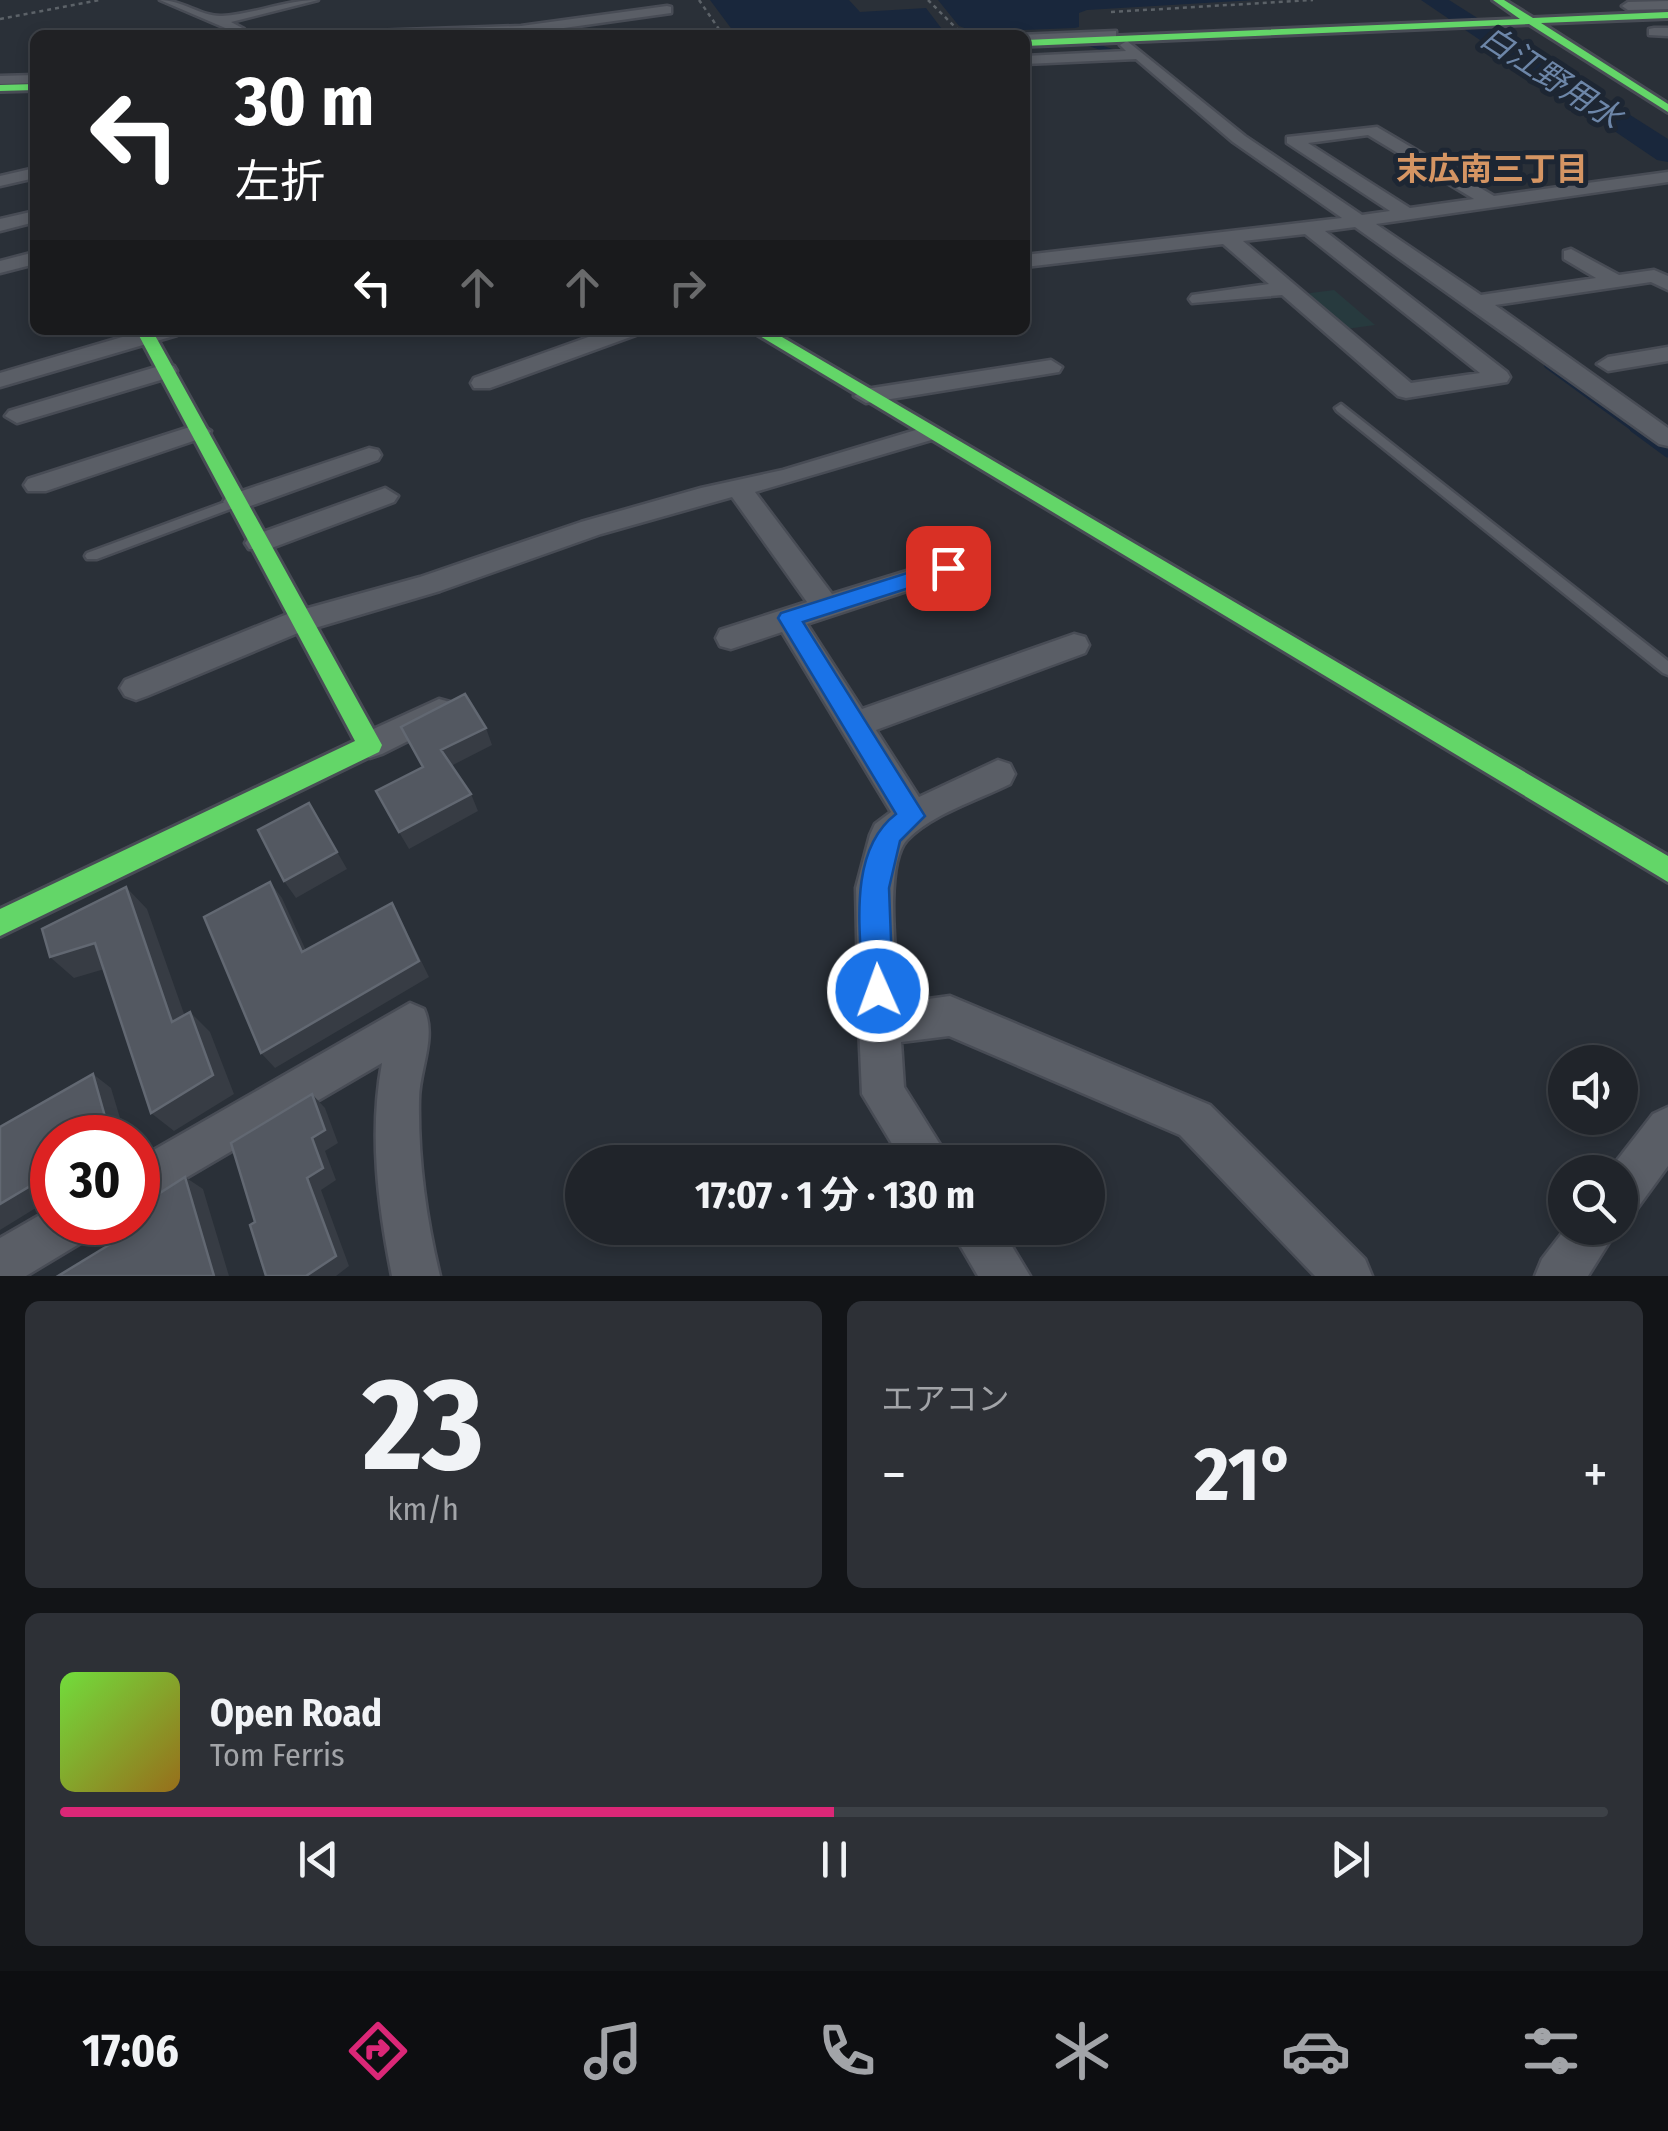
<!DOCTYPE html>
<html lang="ja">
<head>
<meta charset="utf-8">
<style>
  body { margin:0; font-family:"Fira Sans Condensed","Noto Sans JP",sans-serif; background:#2d3036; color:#f1f3f6; height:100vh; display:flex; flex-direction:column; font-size:38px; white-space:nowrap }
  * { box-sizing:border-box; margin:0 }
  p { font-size:32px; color:#a2a4a8 }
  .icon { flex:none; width:55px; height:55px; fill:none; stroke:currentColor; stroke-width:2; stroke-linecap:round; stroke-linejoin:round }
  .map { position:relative; height:1276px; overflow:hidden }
  .side { display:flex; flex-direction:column; gap:25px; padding:25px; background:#121417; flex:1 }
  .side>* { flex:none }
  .top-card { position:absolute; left:30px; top:30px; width:1000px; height:305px; border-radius:15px; box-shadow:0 5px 15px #0003,0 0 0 2px #3d4147; background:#202124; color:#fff; overflow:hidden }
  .tools { position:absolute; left:1548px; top:1045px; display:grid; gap:20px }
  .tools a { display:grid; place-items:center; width:90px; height:90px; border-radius:50%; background:#20242a; box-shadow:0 5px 15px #0003,0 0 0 2px #3d4147; font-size:50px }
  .speed { position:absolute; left:30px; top:1115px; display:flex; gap:20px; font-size:50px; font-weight:700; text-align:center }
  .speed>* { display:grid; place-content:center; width:130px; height:130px; border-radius:50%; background:#20242a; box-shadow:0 5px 15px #0003,0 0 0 2px #3d4147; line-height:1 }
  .speed .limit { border:15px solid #d22; background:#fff; color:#111 }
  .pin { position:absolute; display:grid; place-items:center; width:85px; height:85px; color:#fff; margin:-42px; border-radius:20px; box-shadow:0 5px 15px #0006 }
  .me { position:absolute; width:110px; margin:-55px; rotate:358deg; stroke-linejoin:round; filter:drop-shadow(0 0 8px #0008) }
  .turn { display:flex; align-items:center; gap:35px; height:210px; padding:0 40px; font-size:45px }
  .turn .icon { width:130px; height:130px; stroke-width:2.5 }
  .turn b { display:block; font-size:70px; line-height:85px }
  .lanes { display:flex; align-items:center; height:95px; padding:0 40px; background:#0003; justify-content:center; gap:50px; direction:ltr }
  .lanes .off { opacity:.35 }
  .big { font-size:75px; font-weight:700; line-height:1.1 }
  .side .card { flex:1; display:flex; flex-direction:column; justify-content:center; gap:15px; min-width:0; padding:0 35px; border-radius:15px; background:#2d3036 }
  .side .dial { align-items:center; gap:0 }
  .dial b { font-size:130px; line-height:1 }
  .song { display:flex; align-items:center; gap:30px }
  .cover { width:120px; height:120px; border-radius:15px; background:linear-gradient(135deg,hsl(100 70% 55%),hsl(40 70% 35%)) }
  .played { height:10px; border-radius:5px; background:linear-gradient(90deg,#db2777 50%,#3d4147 50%) }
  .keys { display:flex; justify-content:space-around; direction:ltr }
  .heat { display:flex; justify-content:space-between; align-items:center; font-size:55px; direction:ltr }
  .side .tiles { flex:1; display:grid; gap:25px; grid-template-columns:1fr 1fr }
  .card:last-child { grid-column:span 2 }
  .trip { position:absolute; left:565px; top:1145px; width:540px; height:100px; border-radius:50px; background:#20242a; box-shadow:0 5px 15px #0003,0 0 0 2px #3d4147; font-weight:700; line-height:100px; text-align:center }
  .tab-bar { display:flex; height:160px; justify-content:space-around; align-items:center; background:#0d0e11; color:#a2a4a8 }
  .tab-bar .icon { width:70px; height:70px }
  .tab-bar .active { color:#db2777 }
  .tab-bar b { font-size:45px; color:#f1f3f6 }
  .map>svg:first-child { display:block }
</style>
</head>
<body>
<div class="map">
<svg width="1668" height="1276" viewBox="0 0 1668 1276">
  <rect width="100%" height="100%" fill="#2a3038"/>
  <path fill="#273a3e" d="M1334 290 1375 325 1346 329 1303 294Z"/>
  <path fill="#19273c" d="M710 0H849L860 12 926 8 945 33 736 35Z
    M938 0H1255L1087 10 1079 13V27L1075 28 975 32 959 26Z"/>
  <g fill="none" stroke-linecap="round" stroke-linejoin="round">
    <path stroke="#19273c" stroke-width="5" d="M1087 43 1123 55"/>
    <path stroke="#19273c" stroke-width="8" d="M1548 365 1637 430"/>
    <path stroke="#19273c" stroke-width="9" d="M1634 428 1668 453"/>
    <path fill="#19273c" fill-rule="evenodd" d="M1421 0H1449L1668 139V162L1657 160Z"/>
    <defs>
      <path id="lane" d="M1341 404 1668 661V675L1663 673 1337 411 1335 408Z
        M236 498 241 499 243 502 241 505 97 559H87L85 556 87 553Z"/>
      <path id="street" d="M160 0C182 0 202 17 222 16 255 14 285 0 318 0L231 22 244 29 237 33Z
        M1668 1V9L1628 10 1622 6 1628 2Z
        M667 6 671 7V13L521 34 366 35 373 31 521 26Z
        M1654 28H1668V36L1649 35V29Z
        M1116 31V37L1111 38 1025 40V35H1019Z
        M1127 41 1245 136 1362 215 1390 211 1287 143V137L1377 127 1494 196 1668 172V182L1376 224 1481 295 1596 278 1564 259V251L1571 249 1619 275 1654 270 1668 276V290L1651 282 1495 305 1668 428V446L1659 444 1355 227 1325 231 1507 372 1510 377 1507 382 1406 398 1398 396 1282 295 1192 303 1189 299 1192 295 1269 284 1223 244 1025 267V255L1342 218 1233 142 1136 59 1025 64V56L1126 51 1120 45ZM1368 135 1474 199 1410 208 1308 143ZM1305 234 1480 373 1411 383 1243 241Z
        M35 75V83L0 84V76Z
        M35 168V178L0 186V176Z
        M35 211V222L0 231V219Z
        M35 252V264L0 273V261Z
        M146 330H180L177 335 0 387V373Z
        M608 330H639L636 335 490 388H474L471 383 474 378Z
        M1668 347V361L1608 371 1597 364 1608 357Z
        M1051 360 1062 367 1059 372 866 403 854 396 866 389Z
        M166 364 174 366 177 371 174 376 17 423 5 416 9 411Z
        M199 424 211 431 208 436 46 491H28L24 485 28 479Z
        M929 426 941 433 938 438 755 492 832 594 949 558 959 560 963 567 959 574 807 624 862 709 1074 634 1085 637 1089 645 1085 653 876 730 919 797 998 760 1010 764 1015 774 1010 784C978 800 932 814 907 840 883 866 897 967 899 1003L950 996 1210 1105 1365 1259 1372 1276H1315L1180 1135 949 1036 901 1042 904 1087 951 1162H903L862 1094 859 1025 856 888 870 835 875 824 891 812 782 632 731 649 720 646 716 638 720 630 807 602 732 497 601 534 440 591 298 633 147 696 136 700 125 696 120 688 125 680 290 613 420 577 581 522 701 488 783 470Z
        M369 448 378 450 381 455 378 460 245 508 236 510 223 502 227 496Z
        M385 488 398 496 394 502 269 549H249L245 543 249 537Z
        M439 699 450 702 455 711 450 720 382 754 370 758 358 754 354 745 358 736Z
        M410 1003 424 1009C437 1038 419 1070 419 1100 418 1159 426 1218 440 1276H392C378 1206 369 1133 382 1063L138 1206V1159Z
        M1668 1107V1166L1636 1210 1620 1217V1172H1608L1653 1114Z
        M52 1208V1222H96L89 1238 26 1276H0V1238Z
        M950 1228H1001L1030 1276H978Z
        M1566 1228H1618L1588 1276H1535L1542 1259Z"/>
      <path id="fast" d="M1493 0H1504L1533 18 1668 12V18L1541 23 1668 104V112L1529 24 1025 46V40L1520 19Z
        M35 84V90L0 91V85Z
        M136 330H152L382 745 379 752 0 936V909L355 741Z
        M750 330H770L1668 856V882Z"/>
    </defs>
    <use href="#lane" stroke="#484c55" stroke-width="5"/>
    <use href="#street" stroke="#484c55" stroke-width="5"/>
    <use href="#fast" stroke="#484c55" stroke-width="6"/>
    <path stroke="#5c6268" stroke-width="2.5" stroke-dasharray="4 4" stroke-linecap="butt" d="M699 0 723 35
      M928 0 963 35
      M1111 12 1313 0
      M0 19 100 0"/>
    <use href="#lane" fill="#5a5e66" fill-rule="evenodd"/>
    <use href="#street" fill="#5a5e66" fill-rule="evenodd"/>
    <use href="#fast" fill="#63d668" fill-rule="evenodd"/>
  </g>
  <path fill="#373c44" d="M486 728 492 745 449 767 441 750Z
    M471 794 478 811 409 849 399 832Z
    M309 803 347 869 296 898 284 881Z
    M270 882 282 898 314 968 302 952Z
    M126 887 147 909 194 1042 172 1022Z
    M392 903 401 920 429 977 275 1068 261 1053Z
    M95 943 118 965 74 978 50 957Z
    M190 1012 210 1032 234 1094 174 1131 151 1113Z
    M93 1074 111 1088 126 1138H111Z
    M312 1094 325 1108 338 1143 325 1151 336 1180 321 1190 349 1266 336 1276H306L307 1178 312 1138Z
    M52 1173V1198L0 1230V1204Z
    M185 1177 203 1189 229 1276H214Z"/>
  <path fill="#535861" stroke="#626872" stroke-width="2.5" d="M465 694 486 728 441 750 471 794 399 832 376 791 423 767 401 727Z
    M309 803 337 852 284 881 258 830Z
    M270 882 302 952 392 903 419 961 261 1053 204 917Z
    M126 887 172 1022 190 1012 213 1075 151 1113 95 943 50 957 42 929Z
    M93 1074 111 1138H52V1173L0 1204V1127Z
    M312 1094 325 1130 312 1138 323 1168 307 1178 336 1256 306 1276H266L250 1225 255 1222 231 1143Z
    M185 1177 214 1276H58L122 1237 118 1222H138V1207Z"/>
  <path fill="#1a73e8" stroke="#114b97" stroke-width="2.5" d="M948 560 956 562 959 568 956 573 803 622 925 816 900 841 889 888 893 991 888 1001 878 1005 867 1001 863 991C861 935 846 852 896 814L778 618 781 613Z"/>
  <g text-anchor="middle" stroke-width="10" stroke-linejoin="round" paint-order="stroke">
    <g font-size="32" font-style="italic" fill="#6d86a8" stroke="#1d2633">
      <text transform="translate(1551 77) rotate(33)" y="11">白江野用水</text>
    </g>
    <g font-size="32" font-weight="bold" fill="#d59563" stroke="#1d2633">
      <text x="1492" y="180">末広南三丁目</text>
    </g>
  </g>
</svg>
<div class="tools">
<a><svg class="icon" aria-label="sound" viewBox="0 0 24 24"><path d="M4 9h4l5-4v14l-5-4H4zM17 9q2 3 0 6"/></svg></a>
<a><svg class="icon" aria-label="search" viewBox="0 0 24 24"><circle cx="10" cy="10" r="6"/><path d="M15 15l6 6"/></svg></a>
</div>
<div class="speed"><div class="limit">30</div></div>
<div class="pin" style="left:948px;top:568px;background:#d93025"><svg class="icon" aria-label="arrive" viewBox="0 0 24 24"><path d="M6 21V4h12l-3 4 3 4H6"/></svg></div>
<svg class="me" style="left:878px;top:991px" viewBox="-20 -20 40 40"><circle r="17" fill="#1a73e8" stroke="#fff" stroke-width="3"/><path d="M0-11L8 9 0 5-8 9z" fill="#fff"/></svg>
<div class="trip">17:07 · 1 分 · 130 m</div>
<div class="top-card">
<div class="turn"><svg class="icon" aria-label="left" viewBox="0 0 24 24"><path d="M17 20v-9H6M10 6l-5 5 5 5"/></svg><div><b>30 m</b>左折</div></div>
<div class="lanes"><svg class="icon" aria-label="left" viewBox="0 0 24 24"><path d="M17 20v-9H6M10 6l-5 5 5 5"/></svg><svg class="icon off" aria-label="ahead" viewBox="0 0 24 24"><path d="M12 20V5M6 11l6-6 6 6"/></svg><svg class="icon off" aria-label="ahead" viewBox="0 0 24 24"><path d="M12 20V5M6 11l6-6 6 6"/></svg><svg class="icon off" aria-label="right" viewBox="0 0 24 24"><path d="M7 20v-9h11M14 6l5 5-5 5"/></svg></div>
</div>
</div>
<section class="side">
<div class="tiles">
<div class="card dial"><b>23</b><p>km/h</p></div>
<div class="card"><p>エアコン</p>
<div class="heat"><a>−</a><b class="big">21°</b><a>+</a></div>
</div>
<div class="card">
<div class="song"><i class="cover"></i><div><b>Open Road</b><p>Tom Ferris</p></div></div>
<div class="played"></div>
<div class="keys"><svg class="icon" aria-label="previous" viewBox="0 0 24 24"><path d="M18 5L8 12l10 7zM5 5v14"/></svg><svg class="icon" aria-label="pause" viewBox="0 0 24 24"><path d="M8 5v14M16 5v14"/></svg><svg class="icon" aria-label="next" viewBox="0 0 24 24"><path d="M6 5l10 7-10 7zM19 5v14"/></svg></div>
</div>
</div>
</section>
<nav class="tab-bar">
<b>17:06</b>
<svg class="icon active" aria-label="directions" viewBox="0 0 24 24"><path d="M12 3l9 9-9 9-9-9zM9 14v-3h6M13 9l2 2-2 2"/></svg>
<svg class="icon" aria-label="music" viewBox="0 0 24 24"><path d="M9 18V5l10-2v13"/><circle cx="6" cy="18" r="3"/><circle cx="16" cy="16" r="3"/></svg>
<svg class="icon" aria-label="phone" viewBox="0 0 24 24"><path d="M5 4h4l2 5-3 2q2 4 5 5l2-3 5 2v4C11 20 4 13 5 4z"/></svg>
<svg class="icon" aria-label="climate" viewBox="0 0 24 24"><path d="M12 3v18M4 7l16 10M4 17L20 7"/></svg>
<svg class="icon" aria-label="car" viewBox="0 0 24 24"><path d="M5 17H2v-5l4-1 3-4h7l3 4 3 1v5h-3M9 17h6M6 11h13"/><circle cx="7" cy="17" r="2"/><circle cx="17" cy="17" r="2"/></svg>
<svg class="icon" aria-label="filters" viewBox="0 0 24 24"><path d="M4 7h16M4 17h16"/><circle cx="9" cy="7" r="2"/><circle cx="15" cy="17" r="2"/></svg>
</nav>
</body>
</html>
